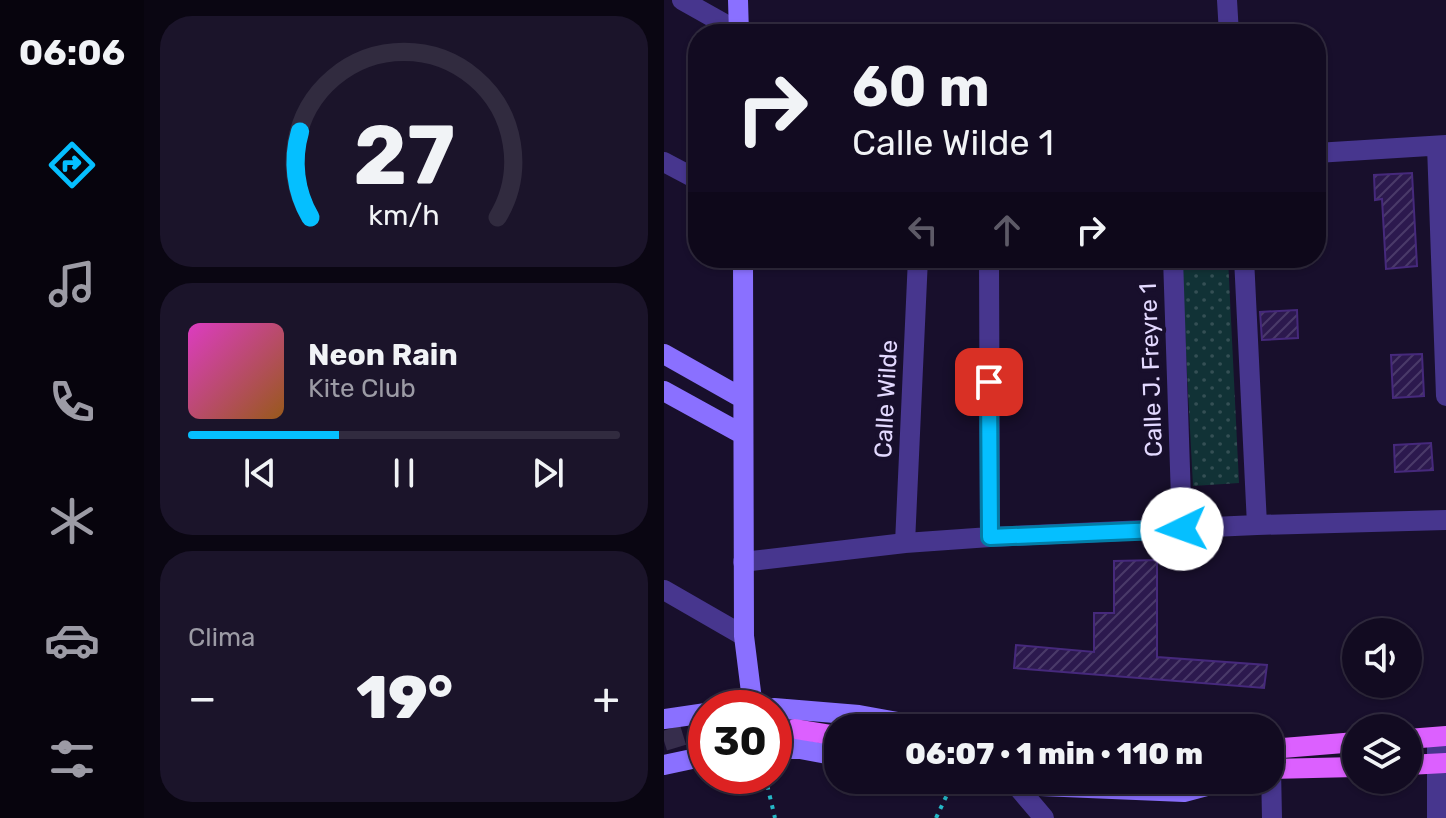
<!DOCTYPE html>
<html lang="es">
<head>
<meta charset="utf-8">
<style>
  body { margin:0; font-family:Rubik,sans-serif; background:#1b142a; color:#f1f3f6; height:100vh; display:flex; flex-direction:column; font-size:30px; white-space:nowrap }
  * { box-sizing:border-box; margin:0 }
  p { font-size:26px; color:#9c9ba5 }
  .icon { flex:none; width:44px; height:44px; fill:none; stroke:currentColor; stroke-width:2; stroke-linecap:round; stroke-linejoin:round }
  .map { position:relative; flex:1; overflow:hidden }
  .panel { display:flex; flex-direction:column; gap:16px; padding:16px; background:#0a0612; width:520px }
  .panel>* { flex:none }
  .top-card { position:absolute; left:24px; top:24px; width:638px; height:244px; border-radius:32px; box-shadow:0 2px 6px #0004,0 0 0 2px #312b3f; background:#120b21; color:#f1f3f6; overflow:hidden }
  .controls { position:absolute; left:678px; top:618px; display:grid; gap:16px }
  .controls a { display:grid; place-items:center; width:80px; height:80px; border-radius:50%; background:#120b21; box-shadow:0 2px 6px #0004,0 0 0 2px #312b3f; font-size:40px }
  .speed { position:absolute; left:24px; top:690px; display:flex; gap:16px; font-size:40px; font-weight:700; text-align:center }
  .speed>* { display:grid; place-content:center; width:104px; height:104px; border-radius:50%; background:#120b21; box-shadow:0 2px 6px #0004,0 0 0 2px #312b3f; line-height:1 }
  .speed .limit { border:12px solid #d22; background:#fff; color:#111 }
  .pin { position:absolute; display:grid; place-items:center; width:68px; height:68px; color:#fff; margin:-34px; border-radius:16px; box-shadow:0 4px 12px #0006 }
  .me { position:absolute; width:88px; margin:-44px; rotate:267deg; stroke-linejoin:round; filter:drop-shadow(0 0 6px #0008) }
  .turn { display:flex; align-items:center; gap:28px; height:168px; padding:0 32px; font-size:36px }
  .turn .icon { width:104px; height:104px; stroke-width:2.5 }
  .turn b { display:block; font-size:56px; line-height:68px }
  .lanes { display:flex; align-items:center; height:76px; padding:0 32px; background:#0003; justify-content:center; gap:40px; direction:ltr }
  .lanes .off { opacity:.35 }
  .big { font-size:60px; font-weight:800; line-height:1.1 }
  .panel .tile { flex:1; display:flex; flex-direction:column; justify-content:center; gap:12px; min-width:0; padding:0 28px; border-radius:32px; background:#1b142a }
  .panel .dial { align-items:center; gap:0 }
  .dial svg { height:208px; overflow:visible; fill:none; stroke:#312b3f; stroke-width:7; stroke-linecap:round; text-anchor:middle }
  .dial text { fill:#f1f3f6; stroke:none }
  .song { display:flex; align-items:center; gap:24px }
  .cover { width:96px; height:96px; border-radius:12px; background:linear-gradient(135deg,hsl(310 70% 55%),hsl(30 70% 35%)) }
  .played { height:8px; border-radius:4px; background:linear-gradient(90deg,#05bfff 35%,#312b3f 35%) }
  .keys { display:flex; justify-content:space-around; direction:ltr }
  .heat { display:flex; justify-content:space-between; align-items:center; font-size:44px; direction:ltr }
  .trip { position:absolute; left:160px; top:714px; width:460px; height:80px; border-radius:32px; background:#120b21; box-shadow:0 2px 6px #0004,0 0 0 2px #312b3f; font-weight:800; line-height:80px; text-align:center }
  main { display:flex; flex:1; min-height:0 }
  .menu { display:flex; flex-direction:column; width:144px; justify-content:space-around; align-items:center; background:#07040d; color:#9c9ba5 }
  .menu .icon { width:56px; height:56px }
  .menu .current { color:#05bfff }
  .menu b { font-size:36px; color:#f1f3f6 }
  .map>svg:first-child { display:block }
</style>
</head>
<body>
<main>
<nav class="menu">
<b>06:06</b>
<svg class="icon current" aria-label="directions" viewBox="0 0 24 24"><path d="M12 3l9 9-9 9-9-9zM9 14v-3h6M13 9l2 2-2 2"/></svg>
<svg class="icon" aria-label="music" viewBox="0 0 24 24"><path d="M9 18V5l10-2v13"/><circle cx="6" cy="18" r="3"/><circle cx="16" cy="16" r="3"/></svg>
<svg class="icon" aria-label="phone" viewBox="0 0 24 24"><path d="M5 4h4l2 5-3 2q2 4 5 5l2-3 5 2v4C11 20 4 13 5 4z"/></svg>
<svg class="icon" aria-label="climate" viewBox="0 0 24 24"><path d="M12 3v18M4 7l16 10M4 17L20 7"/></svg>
<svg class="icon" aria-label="car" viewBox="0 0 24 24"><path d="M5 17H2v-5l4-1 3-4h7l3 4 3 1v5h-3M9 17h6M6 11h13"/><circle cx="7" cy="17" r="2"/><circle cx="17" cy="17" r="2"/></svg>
<svg class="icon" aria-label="filters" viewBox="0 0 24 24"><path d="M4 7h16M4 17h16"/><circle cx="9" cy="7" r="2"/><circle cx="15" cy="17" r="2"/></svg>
</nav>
<section class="panel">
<div class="tile dial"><svg viewBox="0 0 100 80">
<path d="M14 69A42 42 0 1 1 86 69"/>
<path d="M14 69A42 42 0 0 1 10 36" stroke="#05bfff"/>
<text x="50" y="56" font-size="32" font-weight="700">27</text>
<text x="50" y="72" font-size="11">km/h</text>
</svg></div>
<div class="tile">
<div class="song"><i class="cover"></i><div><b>Neon Rain</b><p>Kite Club</p></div></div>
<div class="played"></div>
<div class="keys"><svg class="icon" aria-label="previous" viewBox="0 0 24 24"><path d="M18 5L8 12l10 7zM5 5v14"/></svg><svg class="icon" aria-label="pause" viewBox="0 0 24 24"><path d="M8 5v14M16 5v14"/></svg><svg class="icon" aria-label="next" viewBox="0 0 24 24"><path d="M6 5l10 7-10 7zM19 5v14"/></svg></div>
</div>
<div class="tile"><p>Clima</p>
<div class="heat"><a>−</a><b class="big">19°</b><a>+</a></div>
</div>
</section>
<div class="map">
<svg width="782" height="818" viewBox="0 0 782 818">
  <defs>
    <pattern id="grass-dots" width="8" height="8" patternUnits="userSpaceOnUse" patternTransform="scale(2)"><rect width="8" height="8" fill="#113236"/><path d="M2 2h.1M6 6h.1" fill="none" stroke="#344f54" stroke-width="1.8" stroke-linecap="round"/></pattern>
    <pattern id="building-hatch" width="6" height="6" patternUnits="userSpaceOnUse" patternTransform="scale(2)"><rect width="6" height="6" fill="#2c194e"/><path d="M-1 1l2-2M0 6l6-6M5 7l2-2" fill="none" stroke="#4a3a69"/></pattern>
  </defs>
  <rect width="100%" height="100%" fill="#180f2c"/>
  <path fill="url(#grass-dots)" d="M517 258H564L575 483 529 486Z"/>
  <path fill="url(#building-hatch)" stroke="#46297c" stroke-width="2" d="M748 173 753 266 722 269 718 199 711 200 710 175Z
    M633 310 634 338 598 340 596 312Z
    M758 354 760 396 729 398 727 355Z
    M767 443 769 470 731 472 730 445Z
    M493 560V657L603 665 600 688 350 668 352 645 430 652V613H450V561Z"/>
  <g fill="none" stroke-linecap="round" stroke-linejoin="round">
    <path stroke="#362d4c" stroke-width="20" stroke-dasharray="20 10" stroke-linecap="butt" d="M110 729H131
      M0 741 26 733 42 731"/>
    <path stroke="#25b8c7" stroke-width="4" stroke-dasharray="4 6" stroke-linecap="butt" d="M101 776 111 818
      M272 818 290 780"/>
    <path stroke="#47368e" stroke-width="14" d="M535 528 536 546"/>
    <path stroke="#47368e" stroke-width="20" d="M18 0 75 32
      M563 0 565 34
      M773 146 782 396
      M652 153 782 145
      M0 162 34 180
      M325 258 326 537
      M509 258 518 529
      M580 258 593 525
      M241 543 254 258
      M79 562 241 543 326 537 593 525 782 520
      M0 590 80 636
      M773 737V818
      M607 769 608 818
      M352 785 380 818"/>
    <path stroke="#8a70ff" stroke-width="20" d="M74 0 75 34
      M79 258 80 636 89 708
      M0 354 78 398
      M0 391 78 434
      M110 708 195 715 267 728
      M0 719 42 713
      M110 749H136L174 756
      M0 765 42 756
      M317 780 352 785 520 792 565 780"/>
    <path stroke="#dc60ff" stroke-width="20" d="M131 729 174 736
      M744 739 782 736
      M606 749 692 742
      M744 765 782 763
      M606 769 692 767"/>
  </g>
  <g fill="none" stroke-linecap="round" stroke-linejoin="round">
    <defs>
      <path id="route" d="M325 382 326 537 518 529"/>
    </defs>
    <use href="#route" stroke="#037ca6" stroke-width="20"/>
    <use href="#route" stroke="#05bfff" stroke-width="14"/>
  </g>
  <g text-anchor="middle" stroke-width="8" stroke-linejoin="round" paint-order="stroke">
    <g font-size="24" fill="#e3d9ff" stroke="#180f2c">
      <text transform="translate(487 370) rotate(-92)" y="8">Calle J. Freyre 1</text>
      <text transform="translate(222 399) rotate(-87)" y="8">Calle Wilde</text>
    </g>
  </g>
</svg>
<div class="controls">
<a><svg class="icon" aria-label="sound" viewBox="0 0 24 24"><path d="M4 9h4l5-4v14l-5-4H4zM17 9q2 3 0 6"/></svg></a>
<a><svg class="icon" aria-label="layers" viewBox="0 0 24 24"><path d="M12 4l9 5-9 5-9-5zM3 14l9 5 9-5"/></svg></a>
</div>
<div class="speed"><div class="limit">30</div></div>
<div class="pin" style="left:325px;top:382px;background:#d93025"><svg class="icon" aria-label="arrive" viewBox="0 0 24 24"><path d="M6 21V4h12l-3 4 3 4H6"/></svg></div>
<svg class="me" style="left:518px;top:529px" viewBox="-20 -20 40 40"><circle r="19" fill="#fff"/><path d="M0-13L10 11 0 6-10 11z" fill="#05bfff"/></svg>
<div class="trip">06:07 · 1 min · 110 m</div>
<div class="top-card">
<div class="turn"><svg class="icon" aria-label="right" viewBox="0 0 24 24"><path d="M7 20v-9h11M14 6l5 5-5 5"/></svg><div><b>60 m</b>Calle Wilde 1</div></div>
<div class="lanes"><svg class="icon off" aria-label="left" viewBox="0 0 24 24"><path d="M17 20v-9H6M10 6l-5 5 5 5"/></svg><svg class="icon off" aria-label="ahead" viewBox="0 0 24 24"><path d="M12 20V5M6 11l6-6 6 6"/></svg><svg class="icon" aria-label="right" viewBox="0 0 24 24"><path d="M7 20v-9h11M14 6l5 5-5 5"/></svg></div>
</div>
</div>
</main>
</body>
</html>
